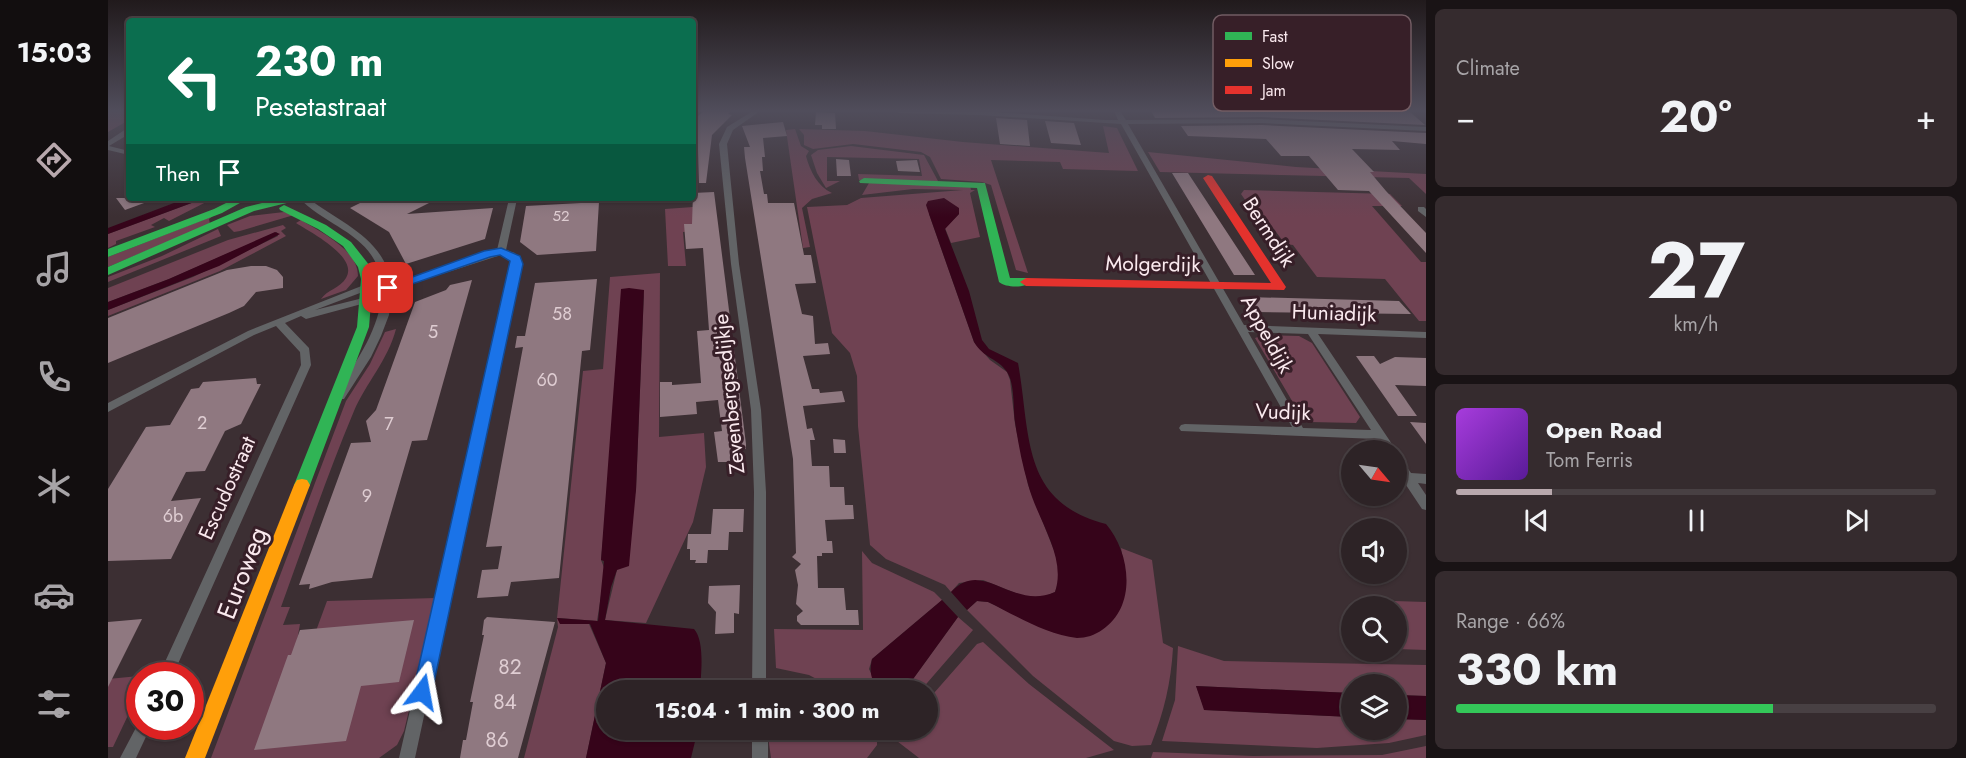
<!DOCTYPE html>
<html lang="en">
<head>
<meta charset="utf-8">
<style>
  body { margin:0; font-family:Jost,sans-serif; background:#352b2e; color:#f1f3f6; height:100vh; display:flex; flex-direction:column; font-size:22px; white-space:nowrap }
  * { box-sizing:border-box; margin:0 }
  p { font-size:20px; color:#a7a4a7 }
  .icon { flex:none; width:33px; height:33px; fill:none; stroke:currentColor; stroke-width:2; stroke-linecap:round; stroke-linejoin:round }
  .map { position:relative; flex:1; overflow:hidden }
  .panel { display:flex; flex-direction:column; gap:9px; padding:9px; background:#191315; width:540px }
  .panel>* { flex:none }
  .top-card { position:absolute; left:18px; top:18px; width:570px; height:183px; border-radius:6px; box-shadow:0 2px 4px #0004,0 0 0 2px #484043; background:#0b6e4f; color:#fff; overflow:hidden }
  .needle { width:39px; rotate:119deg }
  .buttons { position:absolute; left:1233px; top:440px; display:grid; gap:12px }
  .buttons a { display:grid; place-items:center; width:66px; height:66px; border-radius:50%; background:#2d2326; box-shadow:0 2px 4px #0004,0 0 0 2px #484043; font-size:30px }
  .speed { position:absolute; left:18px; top:662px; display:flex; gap:12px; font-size:30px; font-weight:700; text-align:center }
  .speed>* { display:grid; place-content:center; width:78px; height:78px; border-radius:50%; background:#2d2326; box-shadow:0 2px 4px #0004,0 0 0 2px #484043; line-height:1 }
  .speed .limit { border:9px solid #d22; background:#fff; color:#111 }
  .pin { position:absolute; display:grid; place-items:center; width:51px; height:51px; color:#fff; margin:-26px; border-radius:12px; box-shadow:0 3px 9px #0006 }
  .me { position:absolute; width:66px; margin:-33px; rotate:13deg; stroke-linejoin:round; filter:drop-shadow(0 0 4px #0008) }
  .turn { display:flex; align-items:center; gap:21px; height:126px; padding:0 30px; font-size:27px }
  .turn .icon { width:78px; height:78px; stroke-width:2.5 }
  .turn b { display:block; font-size:42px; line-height:51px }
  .then { display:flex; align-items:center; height:57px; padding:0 30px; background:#0003; gap:12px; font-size:22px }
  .big { font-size:45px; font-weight:700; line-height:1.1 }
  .panel .tile { flex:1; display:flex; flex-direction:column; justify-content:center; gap:9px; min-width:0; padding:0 21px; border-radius:9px; background:#352b2e }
  .panel .dial { align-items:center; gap:0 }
  .dial b { font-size:78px; line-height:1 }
  .song { display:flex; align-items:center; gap:18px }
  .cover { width:72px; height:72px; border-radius:9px; background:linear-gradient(135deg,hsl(280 70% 55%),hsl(270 70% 35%)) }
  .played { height:6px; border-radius:3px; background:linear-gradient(90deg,#b8a8ad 20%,#484043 20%) }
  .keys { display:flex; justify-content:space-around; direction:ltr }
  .heat { display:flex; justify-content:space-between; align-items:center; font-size:33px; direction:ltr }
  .charge { height:9px; border-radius:4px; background:linear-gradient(90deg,#34c759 66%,#484043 0) }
  .trip { position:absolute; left:488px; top:680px; width:342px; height:60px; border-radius:30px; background:#2d2326; box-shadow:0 2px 4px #0004,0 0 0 2px #484043; font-weight:700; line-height:60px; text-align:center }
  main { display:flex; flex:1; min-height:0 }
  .tab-bar { display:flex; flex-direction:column; width:108px; justify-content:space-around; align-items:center; background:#120e0f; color:#a7a4a7 }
  .tab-bar .icon { width:42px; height:42px }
  .tab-bar .on { color:#b8a8ad }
  .tab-bar b { font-size:27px; color:#f1f3f6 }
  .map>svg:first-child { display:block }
</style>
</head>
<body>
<main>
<nav class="tab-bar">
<b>15:03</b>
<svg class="icon on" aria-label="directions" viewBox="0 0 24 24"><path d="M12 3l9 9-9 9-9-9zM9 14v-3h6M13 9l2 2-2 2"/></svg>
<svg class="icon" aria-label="music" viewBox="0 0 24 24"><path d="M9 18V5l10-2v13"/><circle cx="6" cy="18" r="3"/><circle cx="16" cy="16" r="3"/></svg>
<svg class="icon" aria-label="phone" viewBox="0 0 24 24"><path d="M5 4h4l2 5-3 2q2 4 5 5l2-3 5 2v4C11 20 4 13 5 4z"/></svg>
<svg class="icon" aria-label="climate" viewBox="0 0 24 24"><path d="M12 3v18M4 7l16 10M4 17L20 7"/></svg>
<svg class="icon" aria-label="car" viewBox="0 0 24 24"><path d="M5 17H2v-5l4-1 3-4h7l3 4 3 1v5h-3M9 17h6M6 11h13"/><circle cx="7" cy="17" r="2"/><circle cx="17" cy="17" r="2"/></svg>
<svg class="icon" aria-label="filters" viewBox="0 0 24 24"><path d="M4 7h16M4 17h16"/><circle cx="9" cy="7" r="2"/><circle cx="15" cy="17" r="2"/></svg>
</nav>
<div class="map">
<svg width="1318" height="758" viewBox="0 0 1318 758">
  <rect width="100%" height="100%" fill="#3c2f33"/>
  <path fill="#6f4252" d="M0 111H21V120L0 132Z
    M995 126 1009 128 1030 171 955 169 952 162 883 160 920 273 908 270 883 185 874 182 833 179 822 157 813 152 745 144 705 149 696 145V135L691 129 757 131 855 142 1001 153Z
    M687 129 693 146 701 151 698 156C702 171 710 187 724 193L704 199 694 208 702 247 695 248 678 130Z
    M743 146 816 155 830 181 751 180 750 174 814 176 811 159 719 157V181H732L718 188 709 173 703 155 710 150Z
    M1040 152 1188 167 1318 174V194L1301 178 1052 172Z
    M761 183 862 185 863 190H867L862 193 872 237 843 243 837 228 851 214H821L866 342 882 360 899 372 902 380 907 424 920 485 951 563 952 577 947 592 933 598H920L875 580 851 583 843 592 837 585 778 559 762 545 750 426 749 376 742 353 724 333 699 207 739 205 753 198 855 190 805 189 754 195Z
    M1136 190 1282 194 1294 206H1264L1313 262H1318V321H1311L1277 279 1209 277 1185 245 1177 244 1160 221 1151 220 1133 194Z
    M97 198H106L61 221 56 218 43 225 47 227 8 241V244L0 248V234Z
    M585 207 586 231 575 232 578 266H560L557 209Z
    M176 212 186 215 132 231 126 232 119 225 142 216Z
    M105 216 101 219 102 224 0 267V257Z
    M193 220C212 232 250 249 250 276L238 290 213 299C219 290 232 288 238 278 251 257 202 232 188 223Z
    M175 225 178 228 173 231 178 236 112 271 0 316V310L85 277 170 236 169 232 61 279 0 302V288L120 240Z
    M110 229 113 236 0 282V277L54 256Z
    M552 273 551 437 596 433 598 467 585 522 538 623 497 620 528 490 536 291 501 477 493 560 497 570 489 621 450 618 453 624H481L498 663 478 758H416L450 627 449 618 475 371 495 369 502 277Z
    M288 329C280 360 258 383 246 411 219 475 197 541 173 607H182L175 625 192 624 189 641 205 639 219 601 328 598 296 731 289 745 271 758H103L238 401 262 364 277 332Z
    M1156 335 1191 336 1204 343 1252 417 1248 423 1202 422 1193 416 1147 338Z
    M1013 548 1044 560 1055 643 1065 648C1063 683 1056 712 1043 745L1024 746 1006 741 925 676 859 610 869 601 880 602 922 622 1018 577Z
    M754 551 764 563 826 592 834 600 764 659 761 669 771 690H729L701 675 668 668 666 629 755 630Z
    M1254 600 1318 602V650L1289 649 1288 606H1258Z
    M850 617 865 630 813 690H790L800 686Z
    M875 642 921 684 1006 750 978 758H811L785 738 794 729H819V701L869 644Z
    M1070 646 1116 661 1318 665V696L1289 695 1288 684H1244L1243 693 1088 686 1097 710 1243 717 1244 729H1288L1289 719 1318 720V735L1281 743 1209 748 1054 741 1067 700Z
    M31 676V692L5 747H0V679Z
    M659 729H756L769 741V745L759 758H663Z
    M1318 746V758H1043L1045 752 1145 756 1274 755Z"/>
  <path fill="#36041a" d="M79 198H97L0 234V228Z
    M836 198 851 208V214L837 229 861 291 874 340 881 349 910 363C923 434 912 502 998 524 1022 552 1030 606 994 630 987 635 978 638 969 638 938 635 907 615 880 602L869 601 859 610 843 592C875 557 903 611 947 592 959 556 929 520 920 484 914 464 910 442 907 422 905 408 907 384 899 372 891 359 875 358 866 342L821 214 818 205 820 201Z
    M167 232 172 234 111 266 0 310V302L61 279Z
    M521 288 536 290 528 490 521 566 509 570 503 587 497 620 586 629C597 641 593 674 592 690H498V729H590L583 758H478L498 663 482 624H452L449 618 490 621 496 561 493 560 513 289Z
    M834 600 850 617 800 686 790 690H771C763 679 761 673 764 659Z
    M1088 686 1243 693V717L1096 710Z
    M1289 695 1318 696V720L1289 719Z"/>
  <path fill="#8f7880" d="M596 111H623L620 114 624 115 604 135 598 183H591L590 150 585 148V120Z
    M1043 111H1301L1317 125 1154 117 1047 118Z
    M708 112 727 113 728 129H714V125H707Z
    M888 118 919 120 922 146 892 144Z
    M937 121 966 123 973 145 943 143Z
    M675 122 679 136 655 138 657 157H654L655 171H652L656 194H659L660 203H686L696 255H703L708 283 687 284 694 314 705 316 707 344 720 343 722 354 695 356 704 389H711L712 393 734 391 737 402 695 406 699 429 704 428 707 440H702L704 466H721L722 487H736L737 505H745L746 519 717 520 719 541H724L725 553H714V556H709L710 588H736L738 610H750L751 625H693L689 621V616L695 611 688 604 690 585 687 570 693 564 684 557 688 553 685 459 637 158 636 147H642L634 126Z
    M1154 125 1318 133V144L1284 141 1292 150 1244 149 1266 172H1262L1278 191 1318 233V253L1261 191 1230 190 1201 156H1173L1158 139 1080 136 1073 126Z
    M728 159 741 160 743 176H729Z
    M809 160 812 172 790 171 788 161Z
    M1064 173H1080L1147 275H1126Z
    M606 192 638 444V449L622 451V462H610L606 432 614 431 610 400 588 402 589 414 552 417V382H564V385L593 383 589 331 601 330 595 248 578 249 576 224H584L585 193Z
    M8 198H46L47 199 17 210Z
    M262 198H331L299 214 385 208 377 239 298 264 281 232 242 208Z
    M491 202 488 251 429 255 412 242 418 206Z
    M143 266H158L169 270 175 277V288L148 292 136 306 121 313 0 363V318L119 270Z
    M489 279 482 350 474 351 451 578 403 582 400 596 369 598 374 570 390 569 394 546 378 547 415 347 407 348 409 336H417L427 283Z
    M364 280 319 440 304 441 264 578 224 582 201 589 202 584 191 585 243 443 263 442 258 421 268 410 307 302 338 290 342 285Z
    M1139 297 1291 301 1303 314 1148 312Z
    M1248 356H1266L1272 364 1287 357 1318 358V386L1287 385 1309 416H1290Z
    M148 378 149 384H153L133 424 117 431 97 471 78 472 63 501 93 498 63 559 0 561V489L38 427 62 425 83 389 91 388 95 382Z
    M1302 422 1318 423V444Z
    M725 439 737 440 738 453H726Z
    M605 509H636L635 532H621L620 550H600L599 563H587L588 560H582V549H579L580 534H603Z
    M632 585 631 614 626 613V633L607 634 608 612 600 603 601 586Z
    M379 617 447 622 410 758H352L355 740H358L365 702H362L376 635H374L376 620Z
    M34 619 0 687V622Z
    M306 620 291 682 253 686 238 741 146 750 180 655H183L192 630Z"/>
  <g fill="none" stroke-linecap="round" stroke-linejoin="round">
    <path fill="#626466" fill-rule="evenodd" d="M645 111H652L625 130 619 144 631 264 653 410 658 492V690H644L646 492 643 410 623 264 611 144 619 127Z
      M788 111H872L997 120H1010L1006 111H1012L1018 120 1154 119 1318 127V131L1154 123 1020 124 1136 325 1318 332V338L1210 334 1288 450H1276L1269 439 1073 431 1071 428 1073 425 1077 424 1184 427 1013 124 872 115 791 113ZM1140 332 1200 334 1263 430 1195 428Z
      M18 129H21V134L1 146 21 151V155L0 150V141Z
      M191 198H200C232 223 277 238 283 284L389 250 401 199H409L398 250 407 253 413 264 307 758H291L405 264 401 257 393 255 284 290 281 315 273 336 263 357 236 399H228L227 396C247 361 268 337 274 296L261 302 198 319 193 316 177 323 201 348 203 365 65 675H51L193 365 192 352 168 326 146 335 0 412V403L140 331 256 285H274C268 234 221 229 191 198ZM260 290 269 291 255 298 207 310Z
      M1310 207H1316L1318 209V217L1310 211Z
      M1288 455 1292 457 1303 473 1318 474V484L1310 483 1318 495V510L1314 509 1288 470Z
      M32 720V726H43L28 758H12Z
      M644 729H660V758H644Z"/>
    <path fill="#30b455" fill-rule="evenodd" d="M756 178 877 183 902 278H918L924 282C917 288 898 288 891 282L869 188 752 183 751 181Z
      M128 198 139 199 114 213 0 257V249L106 209Z
      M174 198H192L191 200 146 211 0 275V267L138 207Z
      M176 205 218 225 243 242 262 266 265 279 261 327 202 485 199 490 194 491 189 490 186 485 249 327 253 279 250 267 235 246 210 229 172 210 171 208Z"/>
    <path fill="#ff9f0a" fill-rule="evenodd" d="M194 479 199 480 202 485 97 758H77L186 485 189 480Z"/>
    <path fill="#e5322d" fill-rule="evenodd" d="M1100 175 1104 176 1178 287 1176 290 918 286 912 282 918 278 1163 283 1095 178Z"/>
  </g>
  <linearGradient id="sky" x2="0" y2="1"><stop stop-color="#211a1c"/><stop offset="0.51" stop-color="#504d5b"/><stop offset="1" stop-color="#504d5b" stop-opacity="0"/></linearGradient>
  <rect width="1318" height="217" fill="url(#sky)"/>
  <path fill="#1a73e8" stroke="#114b97" stroke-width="1.5" d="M393 248 412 256 415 264 324 692 321 699 314 701 308 699 305 692 402 261 392 255 382 257 284 291H276L274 288 376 251Z"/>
  <g text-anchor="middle" stroke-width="6" stroke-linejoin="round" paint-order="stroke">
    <g font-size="15" fill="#dfcdd2">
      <text x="453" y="221">52</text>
    </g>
    <g font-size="18" fill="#dfcdd2">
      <text x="454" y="320">58</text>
      <text x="325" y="338">5</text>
      <text x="439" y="386">60</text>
      <text x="94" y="429">2</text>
      <text x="281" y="430">7</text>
      <text x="259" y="502">9</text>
      <text x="65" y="522">6b</text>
    </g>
    <g font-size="21" fill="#fae9ee" stroke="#371f28">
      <text transform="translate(1161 232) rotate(57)" y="7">Bermdijk</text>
      <text transform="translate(1045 264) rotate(1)" y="7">Molgerdijk</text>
      <text transform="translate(1226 313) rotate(2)" y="7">Huniadijk</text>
      <text transform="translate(1159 334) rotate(61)" y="7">Appeldijk</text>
      <text transform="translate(621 394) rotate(-96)" y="7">Zevenbergsedijkje</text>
      <text transform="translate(1175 412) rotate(2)" y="7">Vudijk</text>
      <text transform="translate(119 488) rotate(-66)" y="7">Escudostraat</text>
    </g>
    <g font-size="21" fill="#dfcdd2">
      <text x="402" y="674">82</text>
      <text x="397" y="709">84</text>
      <text x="389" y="747">86</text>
    </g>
    <g font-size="26" fill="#fae9ee" stroke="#371f28">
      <text transform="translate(134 573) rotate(-69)" y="9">Euroweg</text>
    </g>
  </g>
  <rect x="1105" y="15" width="198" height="96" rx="9" fill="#371f28" stroke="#725c63" stroke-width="1.5"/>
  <rect x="1117" y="32" width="27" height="8" fill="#30b455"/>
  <rect x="1117" y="59" width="27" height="8" fill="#ff9f0a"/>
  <rect x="1117" y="86" width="27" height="8" fill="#e5322d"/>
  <g font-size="16" fill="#fae9ee">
    <text x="1154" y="42">Fast</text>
    <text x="1154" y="69">Slow</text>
    <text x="1154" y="96">Jam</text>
  </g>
</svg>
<div class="buttons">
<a><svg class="needle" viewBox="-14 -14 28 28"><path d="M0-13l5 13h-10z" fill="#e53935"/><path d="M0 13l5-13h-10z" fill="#a7a4a7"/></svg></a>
<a><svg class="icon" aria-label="sound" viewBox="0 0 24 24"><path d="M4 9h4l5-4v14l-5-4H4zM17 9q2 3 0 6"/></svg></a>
<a><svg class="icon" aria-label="search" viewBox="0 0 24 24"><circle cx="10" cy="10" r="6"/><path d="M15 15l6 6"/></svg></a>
<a><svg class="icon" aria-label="layers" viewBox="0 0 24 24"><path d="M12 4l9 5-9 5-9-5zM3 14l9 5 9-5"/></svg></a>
</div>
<div class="speed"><div class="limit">30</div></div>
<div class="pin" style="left:280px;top:288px;background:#d93025"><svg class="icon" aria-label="arrive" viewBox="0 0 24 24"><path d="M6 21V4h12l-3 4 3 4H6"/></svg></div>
<svg class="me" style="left:314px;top:692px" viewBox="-20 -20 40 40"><path d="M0-17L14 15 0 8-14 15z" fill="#1a73e8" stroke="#fff" stroke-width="4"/></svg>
<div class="trip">15:04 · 1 min · 300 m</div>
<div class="top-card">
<div class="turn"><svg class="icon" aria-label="left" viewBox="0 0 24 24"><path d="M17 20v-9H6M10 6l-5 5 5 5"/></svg><div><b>230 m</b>Pesetastraat</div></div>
<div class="then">Then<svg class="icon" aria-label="arrive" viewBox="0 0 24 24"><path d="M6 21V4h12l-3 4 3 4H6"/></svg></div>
</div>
</div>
<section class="panel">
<div class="tile"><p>Climate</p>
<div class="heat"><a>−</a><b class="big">20°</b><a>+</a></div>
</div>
<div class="tile dial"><b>27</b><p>km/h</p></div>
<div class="tile">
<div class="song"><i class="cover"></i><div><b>Open Road</b><p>Tom Ferris</p></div></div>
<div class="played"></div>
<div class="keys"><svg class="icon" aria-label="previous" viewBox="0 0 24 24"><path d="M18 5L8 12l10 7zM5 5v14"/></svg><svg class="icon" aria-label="pause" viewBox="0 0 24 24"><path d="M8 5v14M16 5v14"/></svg><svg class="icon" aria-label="next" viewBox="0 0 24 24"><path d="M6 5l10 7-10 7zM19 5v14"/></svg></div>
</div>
<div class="tile"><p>Range · 66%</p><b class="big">330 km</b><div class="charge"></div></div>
</section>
</main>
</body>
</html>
